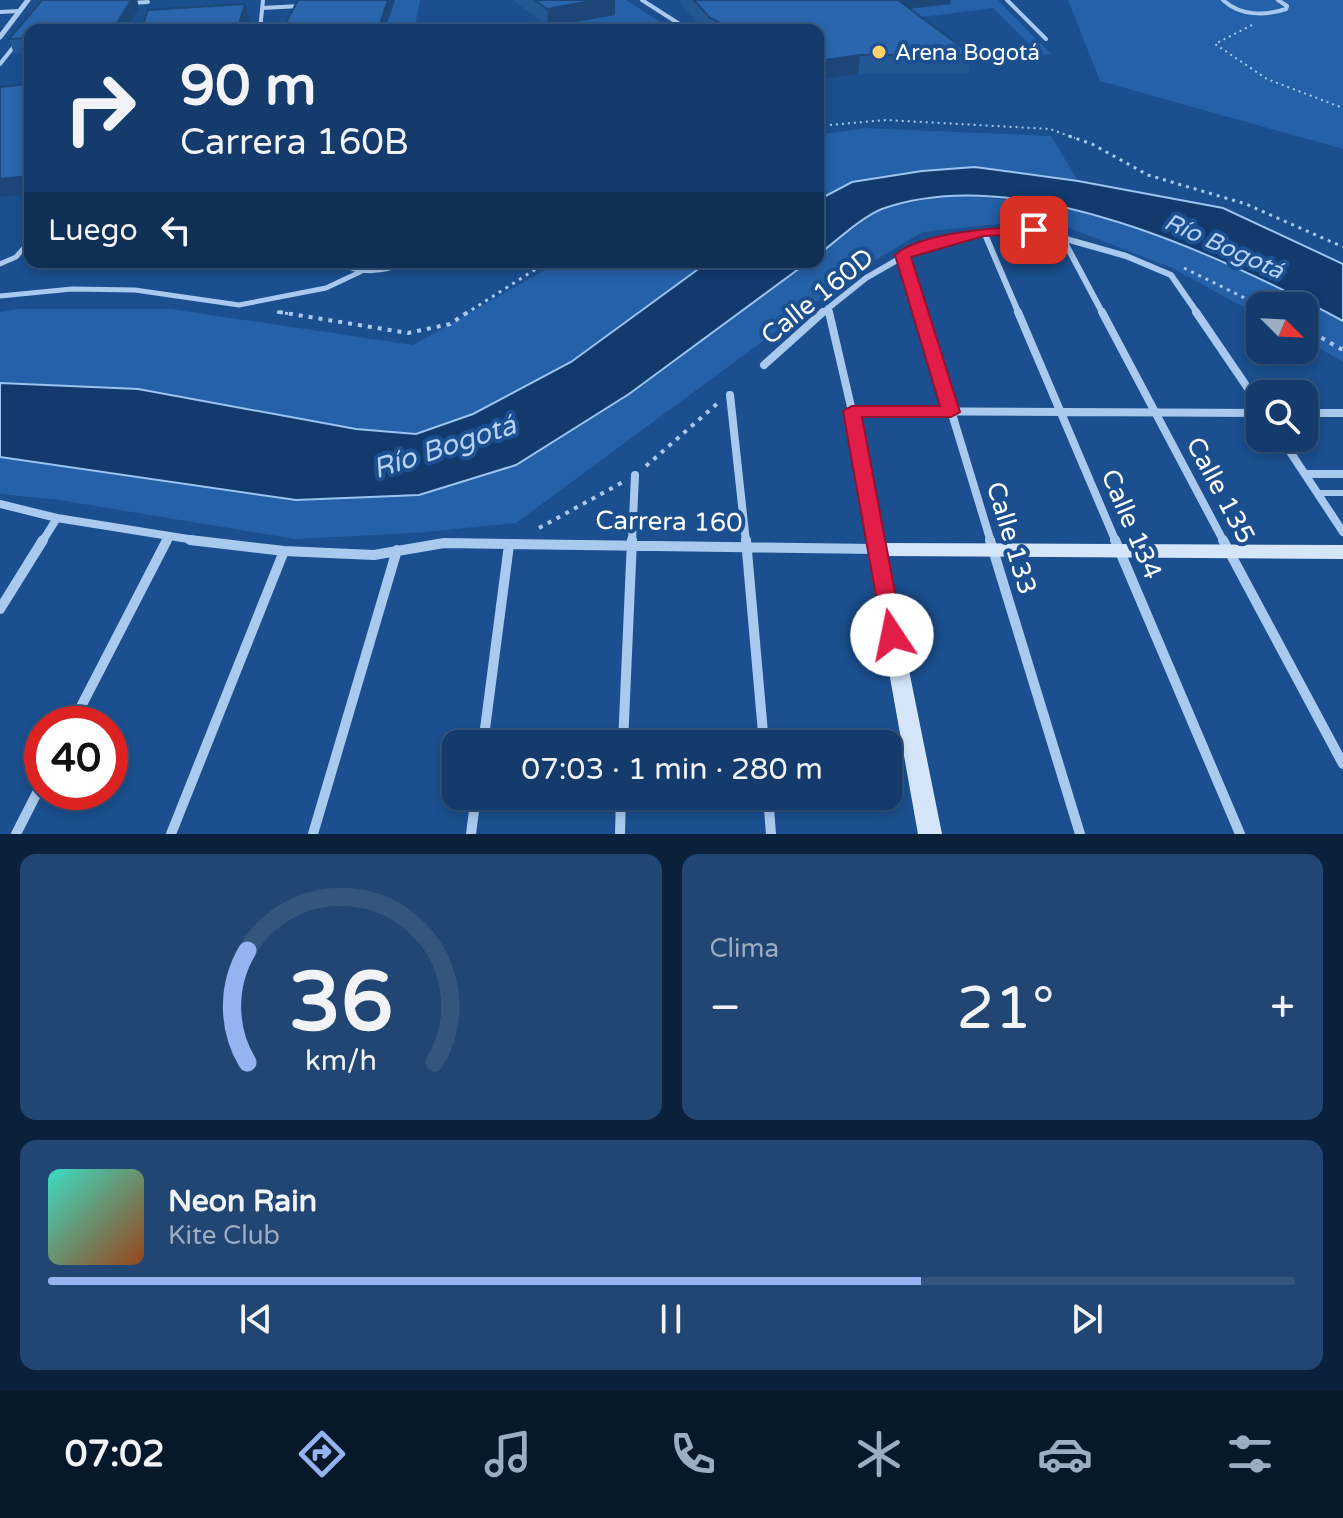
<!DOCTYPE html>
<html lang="es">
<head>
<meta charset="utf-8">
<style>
  body { margin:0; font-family:"Varela Round",sans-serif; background:#214673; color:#f1f3f6; height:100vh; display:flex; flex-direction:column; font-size:30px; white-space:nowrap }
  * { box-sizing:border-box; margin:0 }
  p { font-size:26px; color:#9dadc1 }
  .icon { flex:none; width:44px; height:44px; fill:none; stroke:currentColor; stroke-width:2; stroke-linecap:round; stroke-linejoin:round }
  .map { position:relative; height:834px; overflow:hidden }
  .sheet { display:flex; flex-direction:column; gap:20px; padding:20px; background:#0b203b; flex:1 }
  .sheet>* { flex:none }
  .guide { position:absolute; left:24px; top:24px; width:800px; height:244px; border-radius:16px; box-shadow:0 4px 12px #0003,0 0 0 2px #33557e; background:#143b6b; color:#f1f3f6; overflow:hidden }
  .needle { width:52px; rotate:114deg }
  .controls { position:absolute; left:1246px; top:292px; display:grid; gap:16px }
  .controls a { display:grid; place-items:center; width:72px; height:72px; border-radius:16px; background:#143b6b; box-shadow:0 4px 12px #0003,0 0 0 2px #33557e; font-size:40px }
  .speed { position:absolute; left:24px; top:706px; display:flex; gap:16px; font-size:40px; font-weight:700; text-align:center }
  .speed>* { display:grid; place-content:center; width:104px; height:104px; border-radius:50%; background:#143b6b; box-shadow:0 4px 12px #0003,0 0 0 2px #33557e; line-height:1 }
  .speed .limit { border:12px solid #d22; background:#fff; color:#111 }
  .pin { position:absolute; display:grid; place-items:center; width:68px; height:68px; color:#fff; margin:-34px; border-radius:16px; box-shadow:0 4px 12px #0006 }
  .me { position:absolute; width:88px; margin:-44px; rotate:349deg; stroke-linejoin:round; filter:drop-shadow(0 0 6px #0008) }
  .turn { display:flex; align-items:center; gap:28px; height:168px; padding:0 24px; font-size:36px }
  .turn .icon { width:104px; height:104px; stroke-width:2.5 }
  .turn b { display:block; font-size:56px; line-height:68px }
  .then { display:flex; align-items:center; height:76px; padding:0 24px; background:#0003; gap:16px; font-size:30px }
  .big { font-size:60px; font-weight:600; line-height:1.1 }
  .sheet .tile { flex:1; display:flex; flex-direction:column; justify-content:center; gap:12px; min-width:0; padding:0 28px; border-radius:16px; background:#214673 }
  .sheet .dial { align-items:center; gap:0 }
  .dial svg { height:208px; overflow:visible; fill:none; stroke:#33557e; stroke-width:7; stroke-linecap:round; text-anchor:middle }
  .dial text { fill:#f1f3f6; stroke:none }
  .song { display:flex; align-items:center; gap:24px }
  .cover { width:96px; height:96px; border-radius:12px; background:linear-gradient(135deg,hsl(170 70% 55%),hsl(20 70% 35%)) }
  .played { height:8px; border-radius:4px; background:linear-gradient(90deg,#95b2f1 70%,#33557e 70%) }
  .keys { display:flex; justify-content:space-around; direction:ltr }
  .heat { display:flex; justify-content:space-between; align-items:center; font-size:44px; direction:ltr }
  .sheet .tiles { flex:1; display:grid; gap:20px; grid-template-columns:1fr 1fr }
  .tile:last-child { grid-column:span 2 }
  .trip { position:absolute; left:442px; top:730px; width:460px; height:80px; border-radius:16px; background:#143b6b; box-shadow:0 4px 12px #0003,0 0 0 2px #33557e; font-weight:600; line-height:80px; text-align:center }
  .menu { display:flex; height:128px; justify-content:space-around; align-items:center; background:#08182b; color:#9dadc1 }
  .menu .icon { width:56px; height:56px }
  .menu .current { color:#95b2f1 }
  .menu b { font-size:36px; color:#f1f3f6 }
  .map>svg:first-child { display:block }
</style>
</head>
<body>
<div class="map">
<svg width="1343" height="834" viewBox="0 0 1343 834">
  <rect width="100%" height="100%" fill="#1b4f8f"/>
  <path fill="#2461a8" d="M394 0H420L414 30H384Z
    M593 0H626L663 24 604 30H535Z
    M852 0H998L1051 54 1040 55 993 8 899 20Z
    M1068 0H1343V149L1100 81Z
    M864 128 1051 136 1078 181 975 167 922 171 852 182 818 200V135Z
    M948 195C993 198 1038 202 1082 211 1174 230 1262 277 1343 321V362L1304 339V306H1260V316L1172 268 1069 228 1007 223 923 232 862 268 516 523 416 533 295 539 59 500 0 494V457L296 500 419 495 516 465 629 394 808 262H818V255L880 209Z
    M559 262H708L571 362 473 414 416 434 356 429 138 389 0 383V312L18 309H171L413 345Z"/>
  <path fill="#123a6d" stroke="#9cc4f0" stroke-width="2" d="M975 167 1078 181 1223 208 1343 264V321C1222 256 1020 160 882 209 863 216 835 242 818 255V200L852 182 922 171Z
    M708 262H808L629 394 516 465 419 495 296 500 0 457V383L138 389 356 429 416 434 473 414 571 362Z"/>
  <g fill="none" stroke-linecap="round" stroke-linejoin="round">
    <path stroke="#a9c9ee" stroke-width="2" stroke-dasharray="2 4" stroke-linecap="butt" d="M1252 25 1215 44 1267 79 1343 108
      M818 126 886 120 1050 129 1075 138"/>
    <path stroke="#a9c9ee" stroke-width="3" stroke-dasharray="3 5" stroke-linecap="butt" d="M1069 136 1092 144 1148 175 1246 204 1343 247
      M1184 268 1261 306
      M277 312 291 314
      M465 314 547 262"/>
    <path stroke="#a9c9ee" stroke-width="4" stroke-dasharray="4 6" stroke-linecap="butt" d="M279 312 408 333 450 324 468 312
      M1304 328 1343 350
      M646 466 718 403
      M539 528 623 482"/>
    <path stroke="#a9c9ee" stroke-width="4" d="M1007 0 1046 39
      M1223 0C1240 16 1265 16 1286 9L1287 6 1278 0
      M132 3 148 2
      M262 8 300 6
      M0 12 20 11
      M260 30 263 0
      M628 30 681 25 642 0
      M0 64 15 45"/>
    <path stroke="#a9c9ee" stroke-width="5" d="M337 262C361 275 383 272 408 262
      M0 264 16 257 30 241
      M0 296 72 289 135 290 239 305 326 288 360 272"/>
    <path stroke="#a9c9ee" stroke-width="6" d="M1318 493H1343"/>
    <path stroke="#a9c9ee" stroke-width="5" d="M0 37 28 0"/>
    <path stroke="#a9c9ee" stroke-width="6" d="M984 232 1019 314
      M1062 237 1103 314
      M903 255 921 314
      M828 308 829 314
      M821 314 866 278 918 248 984 232 1034 230 1126 256 1171 275 1198 314"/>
    <path stroke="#a9c9ee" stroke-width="8" d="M829 312 852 411 875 542
      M921 312 991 542
      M1018 312 1116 542
      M1102 312 1224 542
      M1196 312 1260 406
      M764 365 823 312
      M730 395 746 542
      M852 411 1260 413
      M1304 413H1343
      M1281 438 1343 532
      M1305 474H1343
      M0 504 57 518 207 542
      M42 542 57 518
      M166 542 168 537
      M632 542 635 475"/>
    <path stroke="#a9c9ee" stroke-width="10" d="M190 540 284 551 374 555 444 543 876 549 874 540
      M746 540 764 744
      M990 540 1080 834
      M1115 540 1240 834
      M1223 540 1343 764
      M0 609 43 540
      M72 724 167 540
      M483 744 509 545
      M623 744 632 540
      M768 796 771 834
      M16 834 42 783
      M171 834 284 551
      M313 834 397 550
      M471 834 476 796
      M620 834 621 796"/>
    <path fill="#d6e6fa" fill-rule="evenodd" d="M876 543 1343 545V559L886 556 942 834H918L867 549 870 544Z"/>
  </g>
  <path fill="#245895" d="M42 0H137L139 7 30 30V53L14 54 9 39Z
    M513 0H615V15L564 24H544Z
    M678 0H951L950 4 910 9 972 55 969 74H858L818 30H704Z"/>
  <path fill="#1d4779" d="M131 0H137L139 7 126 30H113Z
    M388 0H395L385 30H378Z
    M597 0H615V15L548 27 547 9Z
    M889 0H951L950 4 887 11Z
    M245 4 249 18 245 30H237Z
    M860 55 858 74 818 80V61Z
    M30 176V194L0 197V179Z"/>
  <path fill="#2a66ad" stroke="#1d4779" stroke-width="2" d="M42 0H131L113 30H30V38L9 39Z
    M298 0H388L378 30H282Z
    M535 0H597L547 9Z
    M694 0H898L972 55H860L818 61V30H735L710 18Z
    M245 4 237 30H141L148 10Z
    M514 24H579L594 30H493Z
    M30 84V176L0 179V87Z"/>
  <path fill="#e11d48" stroke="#92132f" stroke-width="2" d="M1034 226 1039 227V233L984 236 911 257 960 412 951 417H862L903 635 900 641 892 643 884 641 843 411 852 406H940L895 255C920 232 1000 227 1034 226Z"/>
  <circle fill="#ffd166" stroke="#1b4f8f" stroke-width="3" cx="879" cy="52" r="8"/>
  <g text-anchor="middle" stroke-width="8" stroke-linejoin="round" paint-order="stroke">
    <g font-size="22" fill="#fff" stroke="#1b4f8f" text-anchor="start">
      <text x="895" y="60">Arena Bogotá</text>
    </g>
    <g font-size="24" font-style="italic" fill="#b5d3f5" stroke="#1b4f8f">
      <text transform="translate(1224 246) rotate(24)" y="8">Río Bogotá</text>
    </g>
    <g font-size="26" fill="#fff" stroke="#1b4f8f">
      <text transform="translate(817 296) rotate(-39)" y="9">Calle 160D</text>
      <text transform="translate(1221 490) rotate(62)" y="9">Calle 135</text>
      <text transform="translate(669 521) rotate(1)" y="9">Carrera 160</text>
      <text transform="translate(1132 524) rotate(67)" y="9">Calle 134</text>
      <text transform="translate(1012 538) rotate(73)" y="9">Calle 133</text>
    </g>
    <g font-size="28" font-style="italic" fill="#b5d3f5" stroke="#1b4f8f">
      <text transform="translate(444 446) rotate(-18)" y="10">Río Bogotá</text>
    </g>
  </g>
</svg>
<div class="controls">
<a><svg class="needle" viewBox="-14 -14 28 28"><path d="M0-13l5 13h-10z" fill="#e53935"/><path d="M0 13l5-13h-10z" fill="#9dadc1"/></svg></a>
<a><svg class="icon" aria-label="search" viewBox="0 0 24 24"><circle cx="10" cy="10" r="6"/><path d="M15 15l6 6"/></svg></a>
</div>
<div class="speed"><div class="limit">40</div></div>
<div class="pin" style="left:1034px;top:230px;background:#d93025"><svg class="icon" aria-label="arrive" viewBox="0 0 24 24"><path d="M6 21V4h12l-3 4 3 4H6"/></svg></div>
<svg class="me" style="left:892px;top:635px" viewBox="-20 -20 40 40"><circle r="19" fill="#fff"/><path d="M0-13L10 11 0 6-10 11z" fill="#e11d48"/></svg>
<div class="trip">07:03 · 1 min · 280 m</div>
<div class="guide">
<div class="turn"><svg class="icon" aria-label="right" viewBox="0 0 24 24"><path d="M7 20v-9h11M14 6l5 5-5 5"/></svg><div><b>90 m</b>Carrera 160B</div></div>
<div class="then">Luego<svg class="icon" aria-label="left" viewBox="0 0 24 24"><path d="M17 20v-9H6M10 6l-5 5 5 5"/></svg></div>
</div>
</div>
<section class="sheet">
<div class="tiles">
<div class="tile dial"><svg viewBox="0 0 100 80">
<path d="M14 69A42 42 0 1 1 86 69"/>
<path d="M14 69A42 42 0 0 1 14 26" stroke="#95b2f1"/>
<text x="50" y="56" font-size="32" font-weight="700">36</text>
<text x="50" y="72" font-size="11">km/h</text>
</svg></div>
<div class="tile"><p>Clima</p>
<div class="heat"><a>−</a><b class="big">21°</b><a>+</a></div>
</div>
<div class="tile">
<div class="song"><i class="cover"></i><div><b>Neon Rain</b><p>Kite Club</p></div></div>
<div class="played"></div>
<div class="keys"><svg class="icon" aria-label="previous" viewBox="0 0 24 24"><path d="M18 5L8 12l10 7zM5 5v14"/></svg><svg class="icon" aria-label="pause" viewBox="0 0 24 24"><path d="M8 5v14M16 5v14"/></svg><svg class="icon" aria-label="next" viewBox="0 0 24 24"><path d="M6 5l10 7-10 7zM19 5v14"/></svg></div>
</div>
</div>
</section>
<nav class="menu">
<b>07:02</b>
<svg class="icon current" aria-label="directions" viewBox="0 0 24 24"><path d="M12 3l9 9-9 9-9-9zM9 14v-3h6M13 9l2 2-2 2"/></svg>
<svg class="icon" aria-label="music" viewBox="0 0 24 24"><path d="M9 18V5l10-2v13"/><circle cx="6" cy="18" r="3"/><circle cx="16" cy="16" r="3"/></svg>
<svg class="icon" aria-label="phone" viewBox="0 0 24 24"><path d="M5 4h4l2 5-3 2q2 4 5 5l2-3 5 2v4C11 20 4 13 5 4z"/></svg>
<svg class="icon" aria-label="climate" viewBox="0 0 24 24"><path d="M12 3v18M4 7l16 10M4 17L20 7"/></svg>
<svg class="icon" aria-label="car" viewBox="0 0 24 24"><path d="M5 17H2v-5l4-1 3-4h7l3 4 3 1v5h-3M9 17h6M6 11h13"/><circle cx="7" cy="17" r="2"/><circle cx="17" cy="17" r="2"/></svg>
<svg class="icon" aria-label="filters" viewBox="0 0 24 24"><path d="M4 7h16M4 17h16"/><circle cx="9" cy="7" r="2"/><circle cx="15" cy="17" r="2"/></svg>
</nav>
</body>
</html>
